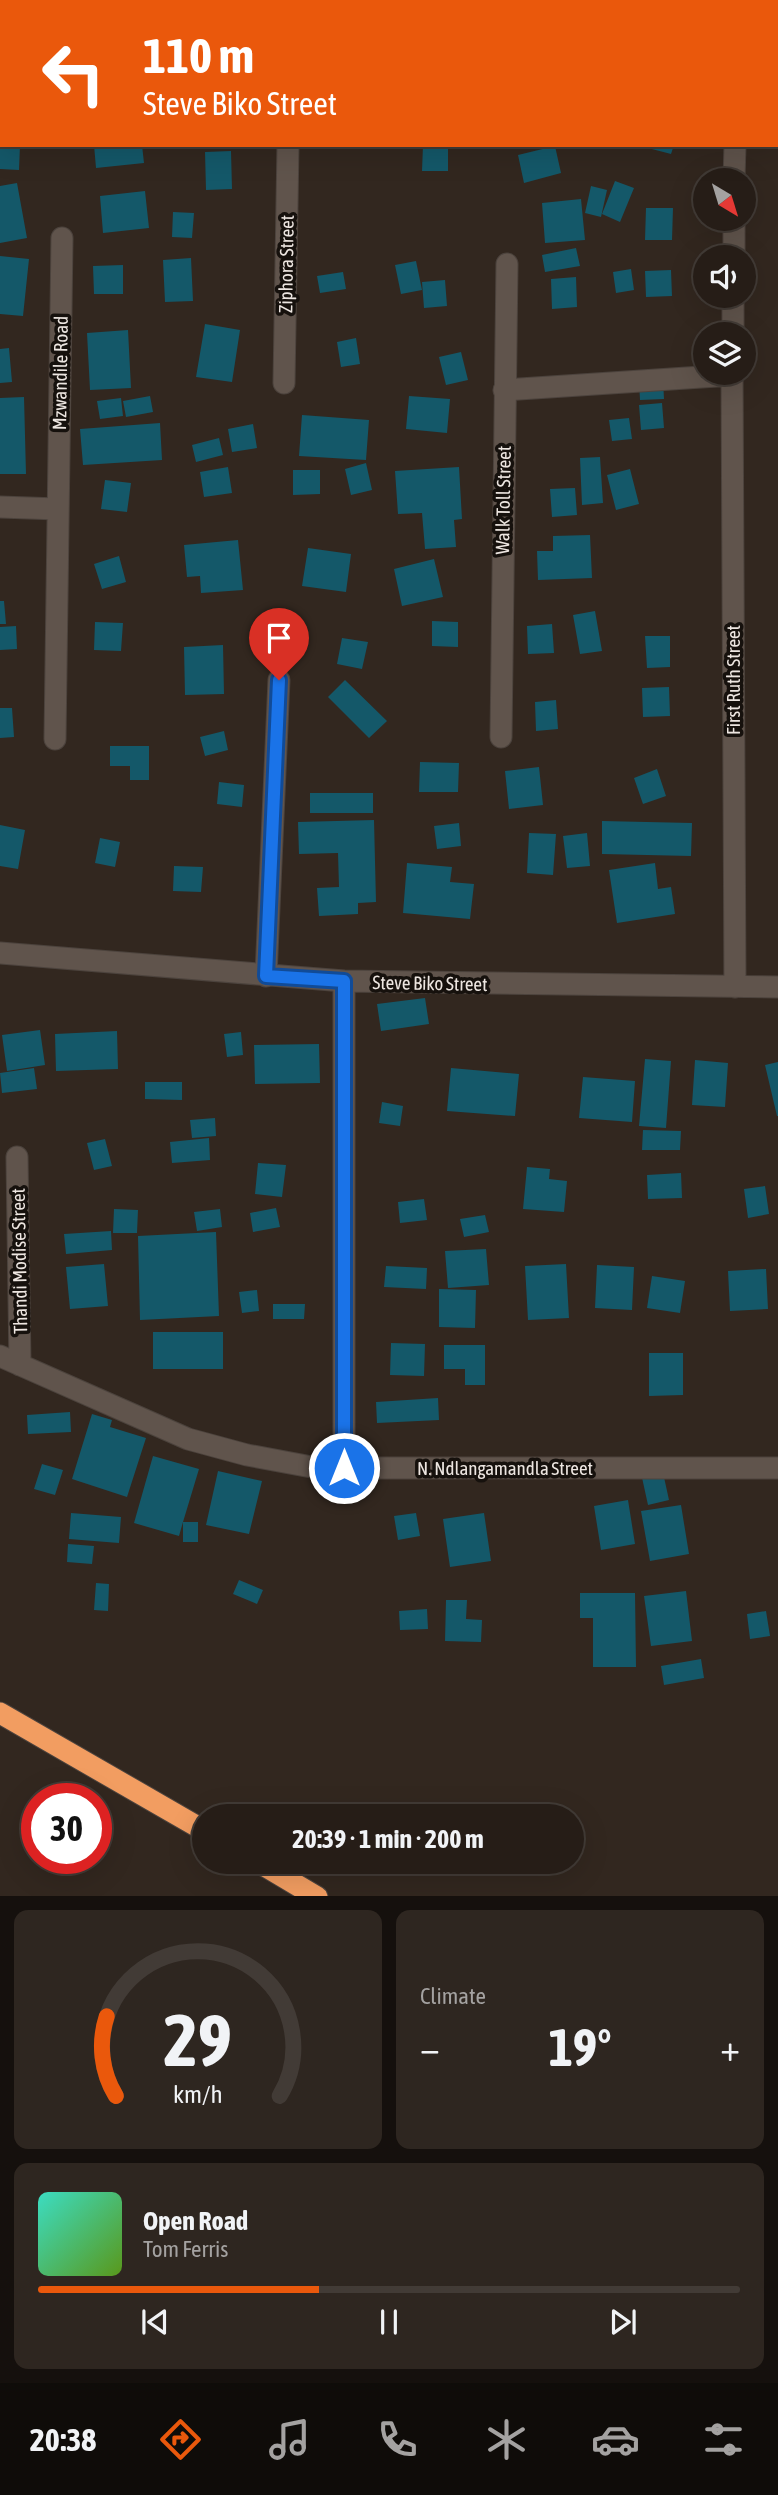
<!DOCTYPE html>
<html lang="en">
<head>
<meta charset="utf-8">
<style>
  body { margin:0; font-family:"Asap Condensed",sans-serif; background:#2e2620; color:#f1f3f6; height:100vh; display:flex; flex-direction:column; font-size:26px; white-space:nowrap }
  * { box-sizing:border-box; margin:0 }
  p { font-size:23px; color:#a4a2a1 }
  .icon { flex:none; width:38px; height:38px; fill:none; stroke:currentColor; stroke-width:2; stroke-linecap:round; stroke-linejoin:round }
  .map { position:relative; height:1896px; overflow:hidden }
  .panel { display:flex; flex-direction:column; gap:14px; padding:14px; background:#15100d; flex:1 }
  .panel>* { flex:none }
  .hud { position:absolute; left:0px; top:0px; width:779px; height:147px; box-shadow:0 7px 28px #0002,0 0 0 2px #423b36; background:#ea580c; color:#fff; overflow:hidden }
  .needle { width:46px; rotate:142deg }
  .controls { position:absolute; left:693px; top:168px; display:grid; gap:14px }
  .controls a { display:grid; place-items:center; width:63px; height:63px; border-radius:50%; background:#261d17; box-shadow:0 7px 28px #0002,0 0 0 2px #423b36; font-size:35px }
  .speed { position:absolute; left:21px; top:1783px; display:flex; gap:14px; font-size:35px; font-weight:700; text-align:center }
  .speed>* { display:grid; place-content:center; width:91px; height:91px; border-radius:50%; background:#261d17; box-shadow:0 7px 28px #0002,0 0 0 2px #423b36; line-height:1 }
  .speed .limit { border:10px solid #d22; background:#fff; color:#111 }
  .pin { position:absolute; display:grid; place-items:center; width:60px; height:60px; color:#fff; margin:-72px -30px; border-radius:50% 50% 50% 0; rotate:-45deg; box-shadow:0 0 7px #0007 }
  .pin .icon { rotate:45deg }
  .me { position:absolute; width:77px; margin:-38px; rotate:0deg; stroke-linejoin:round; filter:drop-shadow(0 0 5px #0008) }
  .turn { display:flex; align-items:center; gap:24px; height:147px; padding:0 28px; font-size:32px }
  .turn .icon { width:91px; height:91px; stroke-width:2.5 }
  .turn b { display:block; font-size:49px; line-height:60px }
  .big { font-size:52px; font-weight:700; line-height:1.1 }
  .panel .card { flex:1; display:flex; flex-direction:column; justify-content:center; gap:10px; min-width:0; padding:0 24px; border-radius:14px; background:#2e2620 }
  .panel .dial { align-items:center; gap:0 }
  .dial svg { height:182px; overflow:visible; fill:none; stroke:#423b36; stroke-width:7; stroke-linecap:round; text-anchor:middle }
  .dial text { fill:#f1f3f6; stroke:none }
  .song { display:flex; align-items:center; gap:21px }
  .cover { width:84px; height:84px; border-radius:10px; background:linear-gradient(135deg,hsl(170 70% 55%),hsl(90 70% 35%)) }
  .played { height:7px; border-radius:4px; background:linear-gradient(90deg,#ea580c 40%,#423b36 40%) }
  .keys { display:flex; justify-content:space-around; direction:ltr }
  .heat { display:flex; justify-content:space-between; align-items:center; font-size:38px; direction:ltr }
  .panel .tiles { flex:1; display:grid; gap:14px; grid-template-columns:1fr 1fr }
  .card:last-child { grid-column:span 2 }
  .trip { position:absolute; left:192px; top:1804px; width:392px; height:70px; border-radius:35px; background:#261d17; box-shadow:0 7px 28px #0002,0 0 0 2px #423b36; font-weight:700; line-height:70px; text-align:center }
  .tab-bar { display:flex; height:112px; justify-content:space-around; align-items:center; background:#0f0c09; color:#a4a2a1 }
  .tab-bar .icon { width:49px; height:49px }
  .tab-bar .current { color:#ea580c }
  .tab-bar b { font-size:32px; color:#f1f3f6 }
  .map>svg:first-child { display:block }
</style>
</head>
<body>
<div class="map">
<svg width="778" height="1897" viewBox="0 0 778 1897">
  <rect width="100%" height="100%" fill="#32271f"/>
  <path fill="#145869" d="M0 145H20L19 170 0 169Z
    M94 145H142L144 163 96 168Z
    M423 145H448V171H422Z
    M649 145H674L671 154 648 148Z
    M555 146 561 173 524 183 518 155Z
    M231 151 232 189 206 190 205 152Z
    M615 181 634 188 620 222 602 214Z
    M17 183 27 238 0 243V186Z
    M591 186 607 190 601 217 585 213Z
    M145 191 149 228 103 233 100 196Z
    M581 199 585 240 545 243 542 203Z
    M646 208H673L672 240H645Z
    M173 212 194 213 192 238 172 237Z
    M576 248 580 266 545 272 542 255Z
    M0 256 29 259 23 316 0 314Z
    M191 258 193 301 165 302 163 260Z
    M416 261 422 290 401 294 395 265Z
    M123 265V294H94L93 266Z
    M631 269 634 290 616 293 613 272Z
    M671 270 672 296 646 297 645 271Z
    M343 272 346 289 320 293 317 276Z
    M576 277 577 307 552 309 551 279Z
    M445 280 447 306 424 308 422 282Z
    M205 324 240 330 232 382 196 377Z
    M128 330 131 388 90 390 87 333Z
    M356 338 360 364 341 367 337 342Z
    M9 348 12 382 0 383V349Z
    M461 352 468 380 446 385 439 357Z
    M663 380 664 399 640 400 639 381Z
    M150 396 153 412 126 417 123 401Z
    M409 396 450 399 447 433 406 429Z
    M24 397 26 474H0V398Z
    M121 398 123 416 100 419 97 401Z
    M662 403 664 428 641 430 639 405Z
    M302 415 369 420 366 460 299 456Z
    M629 418 632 439 612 441 609 420Z
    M160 423 162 460 83 465 80 429Z
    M253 424 257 448 232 452 228 429Z
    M219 438 223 455 196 462 192 445Z
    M600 457 603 503 582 505 580 458Z
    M366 463 372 490 351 495 345 469Z
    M228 467 232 493 204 497 200 472Z
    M459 467 462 519 454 520 456 547 425 549 422 513 398 514 395 471Z
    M630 469 639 504 616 510 607 475Z
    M293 470H320V494L293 495Z
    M105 480 131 483 127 512 101 509Z
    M575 488 577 515 552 517 550 489Z
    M590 535 592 578 538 580 537 551H553V536Z
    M238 540 243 590 201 593 200 576 187 577 184 545Z
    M308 548 351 554 346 592 302 586Z
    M119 556 126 582 102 589 94 564Z
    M434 559 443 597 402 606 394 569Z
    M0 601H4L6 624H0Z
    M595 611 602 651 580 654 573 615Z
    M432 621 458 622V647L432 646Z
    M95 622 123 623 121 651 94 650Z
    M552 624 554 653 528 654 527 626Z
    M16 626 17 649 0 650V627Z
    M645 636H670V667L647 668Z
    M342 638 368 642 362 669 337 664Z
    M223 645 224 694 185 695 184 647Z
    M345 680 387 721 369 738 328 697Z
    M669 687 670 716 643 717 642 688Z
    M556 700 558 729 536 731 535 702Z
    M0 708H12L14 737 0 738Z
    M224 731 228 750 205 756 200 737Z
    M110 746H149V780H130V766H110Z
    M420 762 459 763 458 792H419Z
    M539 767 543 805 509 809 505 771Z
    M657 769 666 796 643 804 634 778Z
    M219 782 244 785 242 807 217 804Z
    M310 793H373V813H310Z
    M374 820 376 902 358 903V914L319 916 317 888 339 887 338 853 299 854 298 822Z
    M602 821 692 823 691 856 602 854Z
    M459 823 461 846 437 849 434 826Z
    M0 825 25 830 18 869 0 866Z
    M529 833 556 834 553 875 527 873Z
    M587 833 590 866 567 868 563 836Z
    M100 838 120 842 115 867 95 863Z
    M407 863 452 867 450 882 474 884 470 919 403 913Z
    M655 863 658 889 671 887 675 914 617 923 609 870Z
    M174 866 203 867 201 892 173 891Z
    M425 998 429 1024 381 1031 377 1004Z
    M40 1030 45 1065 7 1071 2 1035Z
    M117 1031 118 1069 56 1071 55 1034Z
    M241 1032 243 1055 227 1057 224 1034Z
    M319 1044 320 1083 255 1084 254 1045Z
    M645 1059 671 1061 666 1128 639 1126Z
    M695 1060 728 1063 725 1107 692 1105Z
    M778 1062V1116H777L765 1065Z
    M34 1068 37 1089 2 1093 0 1073Z
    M451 1068 519 1074 515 1116 447 1111Z
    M583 1077 635 1081 632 1122 579 1118Z
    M145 1082H182V1100L145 1099Z
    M382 1102 403 1106 400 1126 379 1123Z
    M215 1118 216 1136 192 1138 190 1120Z
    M643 1130 681 1131 680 1150H642Z
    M209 1138 210 1160 172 1163 170 1142Z
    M105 1139 112 1166 94 1170 87 1143Z
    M258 1163 286 1165 282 1197 255 1194Z
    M527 1167 550 1169 549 1179 567 1181 564 1212 523 1209Z
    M681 1173 682 1198 648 1199 647 1175Z
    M765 1186 769 1214 748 1218 744 1189Z
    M424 1199 427 1220 400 1223 398 1202Z
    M276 1208 280 1227 253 1232 250 1213Z
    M114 1209 138 1210 137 1233H113Z
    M220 1209 222 1227 197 1231 194 1212Z
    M485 1215 489 1232 464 1237 460 1219Z
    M111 1231 112 1250 66 1254 64 1234Z
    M216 1232 219 1316 140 1320 138 1236Z
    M486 1249 489 1285 448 1288 445 1251Z
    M104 1264 108 1306 70 1309 66 1267Z
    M566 1264 569 1318 528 1320 525 1266Z
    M597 1265 634 1267 632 1310 595 1308Z
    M386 1266 427 1268 426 1289 384 1287Z
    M766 1269 768 1309 730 1311 728 1271Z
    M652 1276 685 1281 680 1313 647 1308Z
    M439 1289 476 1290 475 1328 439 1327Z
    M257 1290 259 1311 242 1313 239 1292Z
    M273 1304H305L304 1319H273Z
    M153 1332H223V1369H153Z
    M391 1343 425 1344 424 1376 390 1375Z
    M444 1345H485V1385H465V1369H444Z
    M649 1353H683V1395L649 1396Z
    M438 1398 439 1420 377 1423 376 1402Z
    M70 1412 71 1432 28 1434 27 1415Z
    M92 1414 112 1420 110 1427 146 1438 127 1497 72 1479Z
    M153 1456 199 1469 183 1522H198V1542H183V1522L179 1536 134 1523Z
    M42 1464 63 1470 55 1495 34 1489Z
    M662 1468 669 1500 648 1505 641 1473Z
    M218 1471 262 1481 249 1534 206 1525Z
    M628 1500 635 1544 601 1550 594 1506Z
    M681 1505 689 1554 650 1561 641 1511Z
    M71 1513 121 1517 119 1543 69 1539Z
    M416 1513 420 1536 398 1540 394 1516Z
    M484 1513 491 1561 450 1567 443 1519Z
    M68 1544 94 1546 92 1564 67 1562Z
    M239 1580 263 1590 257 1604 233 1594Z
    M96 1583 109 1584 108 1611 94 1610Z
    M686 1591 692 1641 651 1646 644 1596Z
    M580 1593H635L636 1667H593V1618H580Z
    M446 1600H467L466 1619 482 1620 481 1642 445 1641Z
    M427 1609 428 1629 400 1630 399 1611Z
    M766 1611 770 1636 750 1639 747 1614Z
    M701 1659 704 1678 664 1685 661 1666Z"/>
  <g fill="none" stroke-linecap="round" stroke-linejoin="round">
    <defs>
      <path id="minor" d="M737 2V0
        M0 28H2
        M734 180 735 145
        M734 257V219
        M733 334V296
        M732 373 735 987
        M284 383 288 145
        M504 390 732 375
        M0 507 58 509
        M501 737 507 264
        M55 739 62 238
        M0 953 344 981 778 987
        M266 976 279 680
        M344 981V1468
        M17 1157 20 1365
        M0 1356 188 1439 247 1455 317 1468H778"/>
      <path id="highway" d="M0 1713 205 1831
        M258 1862 317 1897"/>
    </defs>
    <use href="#minor" stroke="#4c433d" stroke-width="23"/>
    <use href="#highway" stroke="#4c433d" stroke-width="23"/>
    <use href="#minor" stroke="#60544c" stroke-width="21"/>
    <use href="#highway" stroke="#f29d61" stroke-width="21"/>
  </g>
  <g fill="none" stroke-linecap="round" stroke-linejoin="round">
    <defs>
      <path id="route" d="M279 680 266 976 344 981V1468"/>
    </defs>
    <use href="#route" stroke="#114b97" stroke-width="18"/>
    <use href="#route" stroke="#1a73e8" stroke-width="12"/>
  </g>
  <g text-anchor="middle" stroke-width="7" stroke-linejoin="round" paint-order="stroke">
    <g font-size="19" fill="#ede6e1" stroke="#16110d">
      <text transform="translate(286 264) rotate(-89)" y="7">Ziphora Street</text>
      <text transform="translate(60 373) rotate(-89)" y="7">Mzwandile Road</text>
      <text transform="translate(503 500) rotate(-89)" y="7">Walk Toll Street</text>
      <text transform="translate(733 680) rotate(-90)" y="7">First Ruth Street</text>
      <text transform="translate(430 983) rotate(1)" y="7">Steve Biko Street</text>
      <text transform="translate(19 1261) rotate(-91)" y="7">Thandi Modise Street</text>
      <text x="505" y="1475">N. Ndlangamandla Street</text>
    </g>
  </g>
</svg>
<div class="controls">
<a><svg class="needle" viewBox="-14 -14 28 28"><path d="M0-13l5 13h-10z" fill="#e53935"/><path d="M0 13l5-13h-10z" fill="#a4a2a1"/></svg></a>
<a><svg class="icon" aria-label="sound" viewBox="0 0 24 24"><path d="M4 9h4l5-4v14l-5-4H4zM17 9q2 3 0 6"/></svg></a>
<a><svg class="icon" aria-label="layers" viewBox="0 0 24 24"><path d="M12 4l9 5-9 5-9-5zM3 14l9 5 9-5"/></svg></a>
</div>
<div class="speed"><div class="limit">30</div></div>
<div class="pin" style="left:279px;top:680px;background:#d93025"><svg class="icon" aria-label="arrive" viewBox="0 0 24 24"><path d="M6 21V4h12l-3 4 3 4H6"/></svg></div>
<svg class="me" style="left:344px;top:1468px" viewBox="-20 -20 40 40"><circle r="17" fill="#1a73e8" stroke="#fff" stroke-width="3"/><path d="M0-11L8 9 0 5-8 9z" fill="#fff"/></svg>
<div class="trip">20:39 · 1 min · 200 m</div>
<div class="hud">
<div class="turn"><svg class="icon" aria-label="left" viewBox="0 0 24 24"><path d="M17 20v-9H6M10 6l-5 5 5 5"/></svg><div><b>110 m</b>Steve Biko Street</div></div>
</div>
</div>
<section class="panel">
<div class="tiles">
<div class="card dial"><svg viewBox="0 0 100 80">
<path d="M14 69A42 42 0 1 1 86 69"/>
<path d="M14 69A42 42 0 0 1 10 34" stroke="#ea580c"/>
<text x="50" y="56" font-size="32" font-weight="700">29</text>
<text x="50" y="72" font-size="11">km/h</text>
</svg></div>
<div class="card"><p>Climate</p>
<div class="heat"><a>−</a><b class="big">19°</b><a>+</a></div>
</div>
<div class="card">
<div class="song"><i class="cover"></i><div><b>Open Road</b><p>Tom Ferris</p></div></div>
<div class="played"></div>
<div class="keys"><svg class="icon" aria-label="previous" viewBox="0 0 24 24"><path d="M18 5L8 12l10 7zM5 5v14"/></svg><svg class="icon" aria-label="pause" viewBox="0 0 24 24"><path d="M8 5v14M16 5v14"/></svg><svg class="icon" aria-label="next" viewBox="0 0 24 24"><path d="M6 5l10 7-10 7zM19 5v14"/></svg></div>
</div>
</div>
</section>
<nav class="tab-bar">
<b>20:38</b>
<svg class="icon current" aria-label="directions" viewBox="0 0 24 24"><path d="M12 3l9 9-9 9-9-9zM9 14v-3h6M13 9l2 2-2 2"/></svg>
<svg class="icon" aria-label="music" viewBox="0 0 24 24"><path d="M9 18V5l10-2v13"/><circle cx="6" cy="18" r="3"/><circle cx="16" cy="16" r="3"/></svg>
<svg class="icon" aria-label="phone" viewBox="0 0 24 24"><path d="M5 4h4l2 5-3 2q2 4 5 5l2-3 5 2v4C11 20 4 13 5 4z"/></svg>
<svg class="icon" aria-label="climate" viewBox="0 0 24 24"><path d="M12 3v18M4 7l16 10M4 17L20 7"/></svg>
<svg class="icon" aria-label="car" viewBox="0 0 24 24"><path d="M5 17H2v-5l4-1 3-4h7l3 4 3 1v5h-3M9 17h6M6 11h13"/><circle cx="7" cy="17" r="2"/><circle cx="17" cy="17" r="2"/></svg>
<svg class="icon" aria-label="filters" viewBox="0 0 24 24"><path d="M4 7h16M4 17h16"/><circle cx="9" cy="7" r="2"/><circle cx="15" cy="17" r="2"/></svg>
</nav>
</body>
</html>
